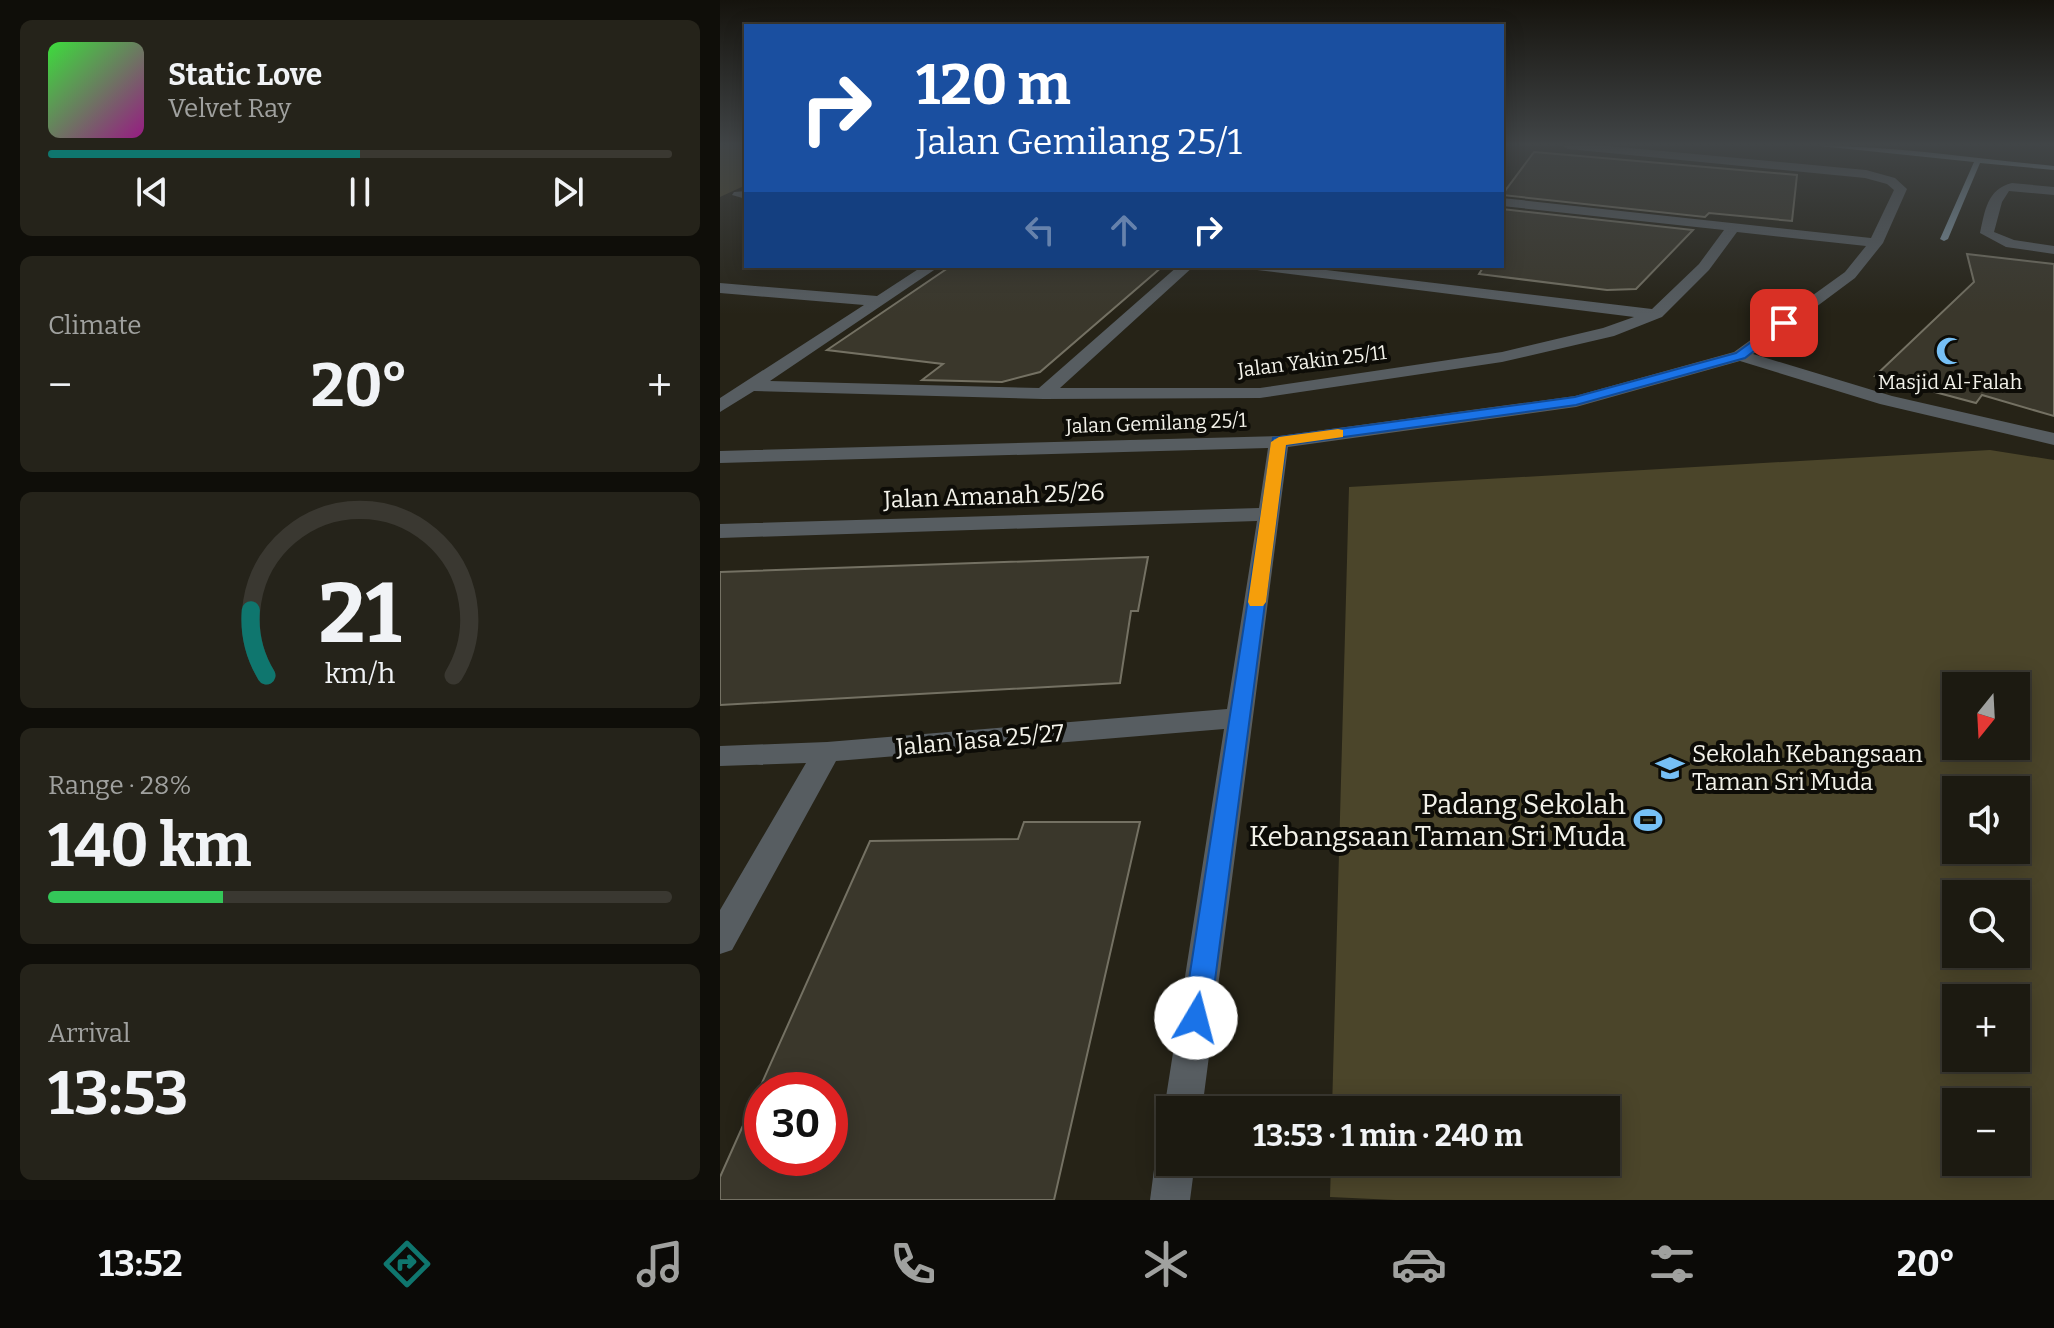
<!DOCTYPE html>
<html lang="en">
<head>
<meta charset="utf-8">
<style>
  body { margin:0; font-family:Bitter,serif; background:#25231a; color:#f1f3f6; height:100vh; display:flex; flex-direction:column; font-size:30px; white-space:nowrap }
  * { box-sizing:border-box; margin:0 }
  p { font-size:26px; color:#a0a19f }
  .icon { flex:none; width:44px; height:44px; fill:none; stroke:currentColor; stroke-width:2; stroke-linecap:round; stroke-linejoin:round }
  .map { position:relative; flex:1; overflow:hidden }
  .details { display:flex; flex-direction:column; gap:20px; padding:20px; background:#0f0e09; width:720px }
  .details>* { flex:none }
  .guide { position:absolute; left:24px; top:24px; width:760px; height:244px; border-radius:0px; box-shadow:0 4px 20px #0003,0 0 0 2px #3a3831; background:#1a4fa0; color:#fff; overflow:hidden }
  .needle { width:52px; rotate:198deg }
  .fabs { position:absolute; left:1222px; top:672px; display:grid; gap:16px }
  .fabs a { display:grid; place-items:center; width:88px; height:88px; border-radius:0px; background:#1c1a11; box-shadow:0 4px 20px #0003,0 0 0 2px #3a3831; font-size:40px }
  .speed { position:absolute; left:24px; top:1072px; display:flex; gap:16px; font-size:40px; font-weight:700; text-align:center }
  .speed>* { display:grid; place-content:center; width:104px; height:104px; border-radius:50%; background:#1c1a11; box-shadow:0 4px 20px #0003,0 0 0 2px #3a3831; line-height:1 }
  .speed .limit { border:12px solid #d22; background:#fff; color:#111 }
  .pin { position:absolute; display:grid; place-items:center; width:68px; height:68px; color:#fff; margin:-34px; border-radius:16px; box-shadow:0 4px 12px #0006 }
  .me { position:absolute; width:88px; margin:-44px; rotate:8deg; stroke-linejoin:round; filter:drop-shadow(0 0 6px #0008) }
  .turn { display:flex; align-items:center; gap:28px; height:168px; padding:0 40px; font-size:36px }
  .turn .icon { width:104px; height:104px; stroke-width:2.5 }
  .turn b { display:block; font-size:56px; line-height:68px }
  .lanes { display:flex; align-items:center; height:76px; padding:0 40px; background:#0003; justify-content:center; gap:40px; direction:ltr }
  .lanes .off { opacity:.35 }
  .big { font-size:60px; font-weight:700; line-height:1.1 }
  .details .widget { flex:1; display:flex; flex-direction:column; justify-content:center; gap:12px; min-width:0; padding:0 28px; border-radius:12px; background:#25231a }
  .details .dial { align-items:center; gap:0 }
  .dial svg { height:208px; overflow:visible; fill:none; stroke:#3a3831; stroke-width:7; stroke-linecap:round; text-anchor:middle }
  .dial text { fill:#f1f3f6; stroke:none }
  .song { display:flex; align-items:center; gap:24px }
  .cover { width:96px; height:96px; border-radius:12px; background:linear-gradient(135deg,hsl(120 70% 55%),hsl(310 70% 35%)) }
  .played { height:8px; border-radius:4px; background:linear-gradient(90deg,#0f766e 50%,#3a3831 50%) }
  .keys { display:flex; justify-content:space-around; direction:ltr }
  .heat { display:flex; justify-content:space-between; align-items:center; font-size:44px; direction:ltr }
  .charge { height:12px; border-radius:6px; background:linear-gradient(90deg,#34c759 28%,#3a3831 0) }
  .trip { position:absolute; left:436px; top:1096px; width:464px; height:80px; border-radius:0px; background:#1c1a11; box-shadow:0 4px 20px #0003,0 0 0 2px #3a3831; font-weight:700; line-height:80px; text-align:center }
  .tabs { display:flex; height:128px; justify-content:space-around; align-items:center; background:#0b0a07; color:#a0a19f }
  .tabs .icon { width:56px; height:56px }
  .tabs .selected { color:#0f766e }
  .tabs b { font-size:36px; color:#f1f3f6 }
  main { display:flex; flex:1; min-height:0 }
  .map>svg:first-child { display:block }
</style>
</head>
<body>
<main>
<section class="details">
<div class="widget">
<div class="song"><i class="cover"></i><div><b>Static Love</b><p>Velvet Ray</p></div></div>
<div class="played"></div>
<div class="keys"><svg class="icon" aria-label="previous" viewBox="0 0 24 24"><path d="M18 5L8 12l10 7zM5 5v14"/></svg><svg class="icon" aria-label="pause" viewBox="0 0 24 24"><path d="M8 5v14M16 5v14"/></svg><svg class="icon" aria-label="next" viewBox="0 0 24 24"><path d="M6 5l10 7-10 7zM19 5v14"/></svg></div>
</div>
<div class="widget"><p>Climate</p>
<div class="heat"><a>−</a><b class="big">20°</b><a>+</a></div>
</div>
<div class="widget dial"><svg viewBox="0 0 100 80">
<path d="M14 69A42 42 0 1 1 86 69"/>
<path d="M14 69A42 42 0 0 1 8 44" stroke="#0f766e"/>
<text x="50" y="56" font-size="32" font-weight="700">21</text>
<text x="50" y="72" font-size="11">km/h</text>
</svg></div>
<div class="widget"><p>Range · 28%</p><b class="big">140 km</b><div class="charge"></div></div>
<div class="widget"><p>Arrival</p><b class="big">13:53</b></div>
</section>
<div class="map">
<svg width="1334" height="1200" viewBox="0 0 1334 1200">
  <rect width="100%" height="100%" fill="#262317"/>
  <path fill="#4b452a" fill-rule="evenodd" d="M0 146H26V185L0 197Z
    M1270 450 1334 460V1200H675L610 1197 611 1162H886V1110H612L629 487ZM1236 686H1296V746H1236ZM1236 790H1296V850H1236ZM1236 894H1296V954H1236ZM1236 998H1296V1058H1236ZM1236 1102H1296V1162H1236Z"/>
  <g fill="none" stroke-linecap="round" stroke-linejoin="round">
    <path fill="#8196a3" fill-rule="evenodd" d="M1100 146C1178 146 1257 159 1334 166V170L1260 163 1228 239 1224 241 1220 239 1254 162Z"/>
  </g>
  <path fill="#3a372b" stroke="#747163" stroke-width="2" fill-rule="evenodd" d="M814 152 1077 175 1072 221 989 213 985 217 782 195Z
    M782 209 973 230 916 289 887 290 759 274 764 266H782Z
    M1247 254 1334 264V416L1262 395 1256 403 1155 376 1254 282Z
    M231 266H443L320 372 282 382 202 380 223 364 107 350Z
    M428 557 418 611H411L400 683 0 705V572Z
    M304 822H420L334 1200H0V1177L150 841 298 839ZM42 1090H110V1158H42Z"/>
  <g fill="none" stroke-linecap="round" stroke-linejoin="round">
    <path fill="#575d61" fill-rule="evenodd" d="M843 146H889L1146 170 1175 178 1187 189 1163 243 1135 278 1033 354 1172 396 1334 433V445L1160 404 1020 361 856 407 568 447 482 1110H450V1123L444 1110 504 729 116 761 12 950 0 954V910L86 763 0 766V746L107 742 507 709 537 521 0 538V524L539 508 548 448 0 463V451L559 436 855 396 1014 352 1125 272 1146 246 1017 232 989 270 942 317 894 336 782 362 540 398 323 399 34 391 0 412V398L144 305 0 293V283L157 296 203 266H220L50 381 319 388 458 266H474L340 388H540L782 352 883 328 914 317 537 270 530 266H573L932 309 979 264 1004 230 782 206V198L1151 238 1174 190 1167 184 1145 178 848 149Z
      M1292 183 1334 187V195L1289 191 1282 202 1274 232 1294 240 1334 246V254L1286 247 1260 233C1265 211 1267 189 1292 183Z
      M26 191V199L12 195 14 192Z
      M450 1144V1162H475L470 1200H430L435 1162 441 1148Z"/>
  </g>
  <linearGradient id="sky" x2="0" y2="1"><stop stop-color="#15130d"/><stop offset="0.46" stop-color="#414547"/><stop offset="1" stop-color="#414547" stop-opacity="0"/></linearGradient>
  <rect width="1334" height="314" fill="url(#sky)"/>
  <path fill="#1a73e8" stroke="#114b97" stroke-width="2" d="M1060 321 1070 323 1025 358 856 405 566 445 490 1018 486 1027 476 1030 467 1027 463 1018 553 438 855 397 1016 353Z"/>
  <path fill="#f59e0b" d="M618 429 623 430V437L566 445 546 602 543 606H530L528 602 551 442 559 437Z"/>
  <defs>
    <symbol id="mosque-bare" viewBox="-9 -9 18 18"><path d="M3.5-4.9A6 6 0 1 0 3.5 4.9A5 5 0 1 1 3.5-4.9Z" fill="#76c0f6" stroke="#0d0c07" stroke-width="2.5" paint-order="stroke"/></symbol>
    <symbol id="school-bare" viewBox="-9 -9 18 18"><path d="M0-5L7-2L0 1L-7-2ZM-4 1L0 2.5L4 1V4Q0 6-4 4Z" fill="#76c0f6" stroke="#0d0c07" stroke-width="2.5" paint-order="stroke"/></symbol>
    <symbol id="stadium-bare" viewBox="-9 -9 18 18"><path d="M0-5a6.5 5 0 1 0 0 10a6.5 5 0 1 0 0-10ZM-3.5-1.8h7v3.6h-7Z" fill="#76c0f6" stroke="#0d0c07" stroke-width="2.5" paint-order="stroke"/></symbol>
  </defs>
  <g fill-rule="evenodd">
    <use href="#mosque-bare" x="1210" y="331" width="40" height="40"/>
    <use href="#school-bare" x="930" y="748" width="40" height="40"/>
    <use href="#stadium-bare" x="908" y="800" width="40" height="40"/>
  </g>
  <g text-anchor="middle" stroke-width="8" stroke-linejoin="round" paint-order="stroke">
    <g font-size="20" fill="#f3f2ea" stroke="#0d0c07">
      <text transform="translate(592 361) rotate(-7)" y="7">Jalan Yakin 25/11</text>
      <text transform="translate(436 423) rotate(-2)" y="7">Jalan Gemilang 25/1</text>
    </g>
    <g font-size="20" fill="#f3f2ea" stroke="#0d0c07">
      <text x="1230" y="389">Masjid Al-Falah</text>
    </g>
    <g font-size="24" fill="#f3f2ea" stroke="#0d0c07">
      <text transform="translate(274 496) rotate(-2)" y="8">Jalan Amanah 25/26</text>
      <text transform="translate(260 740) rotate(-5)" y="8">Jalan Jasa 25/27</text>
    </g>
    <g font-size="24" fill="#f3f2ea" stroke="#0d0c07" text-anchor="start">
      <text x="972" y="762">Sekolah Kebangsaan<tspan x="972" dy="28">Taman Sri Muda</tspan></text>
    </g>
    <g font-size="28" fill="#f3f2ea" stroke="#0d0c07" text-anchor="end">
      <text x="906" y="814">Padang Sekolah<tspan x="906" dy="32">Kebangsaan Taman Sri Muda</tspan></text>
    </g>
  </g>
</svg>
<div class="fabs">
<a><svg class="needle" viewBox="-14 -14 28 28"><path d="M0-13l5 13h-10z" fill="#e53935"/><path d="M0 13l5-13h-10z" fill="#a0a19f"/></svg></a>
<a><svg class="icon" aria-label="sound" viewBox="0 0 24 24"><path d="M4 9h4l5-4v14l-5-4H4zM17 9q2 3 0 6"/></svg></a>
<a><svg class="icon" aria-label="search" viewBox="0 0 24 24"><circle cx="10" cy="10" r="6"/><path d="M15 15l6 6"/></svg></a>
<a>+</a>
<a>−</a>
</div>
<div class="speed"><div class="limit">30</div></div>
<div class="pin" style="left:1064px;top:323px;background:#d93025"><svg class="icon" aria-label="arrive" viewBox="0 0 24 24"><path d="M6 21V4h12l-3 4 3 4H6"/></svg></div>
<svg class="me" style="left:476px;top:1018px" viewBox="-20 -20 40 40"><circle r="19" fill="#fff"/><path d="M0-13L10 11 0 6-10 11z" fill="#1a73e8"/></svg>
<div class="trip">13:53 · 1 min · 240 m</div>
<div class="guide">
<div class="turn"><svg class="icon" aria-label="right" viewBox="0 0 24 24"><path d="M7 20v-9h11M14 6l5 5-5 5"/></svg><div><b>120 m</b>Jalan Gemilang 25/1</div></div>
<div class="lanes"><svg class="icon off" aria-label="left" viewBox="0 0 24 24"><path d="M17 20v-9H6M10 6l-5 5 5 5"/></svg><svg class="icon off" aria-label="ahead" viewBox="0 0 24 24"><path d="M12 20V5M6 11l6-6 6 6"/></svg><svg class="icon" aria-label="right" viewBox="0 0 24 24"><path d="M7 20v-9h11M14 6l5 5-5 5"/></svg></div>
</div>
</div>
</main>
<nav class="tabs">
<b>13:52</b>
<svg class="icon selected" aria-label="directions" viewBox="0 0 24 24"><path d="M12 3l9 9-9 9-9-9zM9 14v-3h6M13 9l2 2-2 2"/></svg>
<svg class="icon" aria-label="music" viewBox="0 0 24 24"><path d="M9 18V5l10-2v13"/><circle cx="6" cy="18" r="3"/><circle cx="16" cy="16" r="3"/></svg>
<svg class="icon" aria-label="phone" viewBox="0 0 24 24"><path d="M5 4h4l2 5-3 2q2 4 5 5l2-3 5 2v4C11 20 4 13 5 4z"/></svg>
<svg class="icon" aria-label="climate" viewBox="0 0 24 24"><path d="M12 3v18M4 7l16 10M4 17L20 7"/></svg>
<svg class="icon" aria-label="car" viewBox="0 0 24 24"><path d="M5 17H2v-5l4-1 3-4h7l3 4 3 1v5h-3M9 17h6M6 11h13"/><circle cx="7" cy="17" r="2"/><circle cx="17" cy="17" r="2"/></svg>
<svg class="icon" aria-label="filters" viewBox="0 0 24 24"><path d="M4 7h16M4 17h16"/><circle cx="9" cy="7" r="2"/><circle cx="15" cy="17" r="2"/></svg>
<b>20°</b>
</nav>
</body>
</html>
